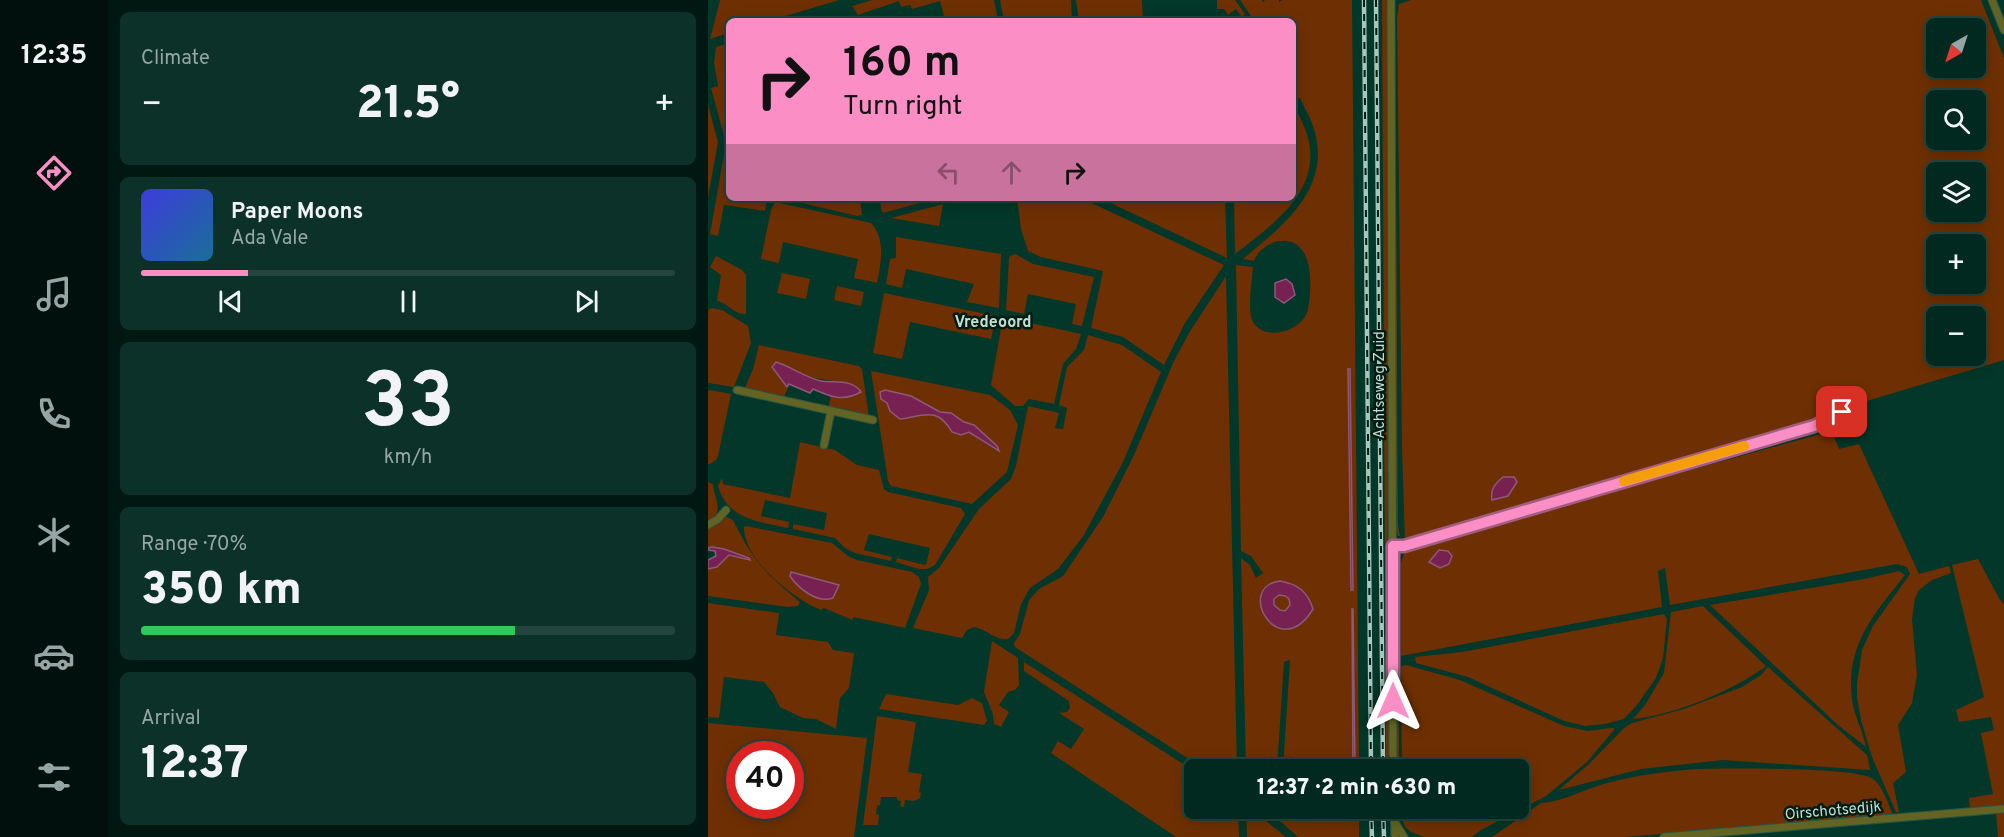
<!DOCTYPE html>
<html lang="en">
<head>
<meta charset="utf-8">
<style>
  body { margin:0; font-family:Overpass,sans-serif; background:#0c3128; color:#f1f3f6; height:100vh; display:flex; flex-direction:column; font-size:22px; white-space:nowrap }
  * { box-sizing:border-box; margin:0 }
  p { font-size:20px; color:#96a6a4 }
  .icon { flex:none; width:33px; height:33px; fill:none; stroke:currentColor; stroke-width:2; stroke-linecap:round; stroke-linejoin:round }
  .map { position:relative; flex:1; overflow:hidden }
  .side { display:flex; flex-direction:column; gap:12px; padding:12px; background:#011711; width:600px }
  .side>* { flex:none }
  .banner { position:absolute; left:18px; top:18px; width:570px; height:183px; border-radius:9px; box-shadow:0 3px 15px #0003,0 0 0 2px #23453d; background:#fb8fc5; color:#111; overflow:hidden }
  .needle { width:39px; rotate:219deg }
  .fabs { position:absolute; left:1218px; top:18px; display:grid; gap:12px }
  .fabs a { display:grid; place-items:center; width:60px; height:60px; border-radius:9px; background:#02291f; box-shadow:0 3px 15px #0003,0 0 0 2px #23453d; font-size:30px }
  .speed { position:absolute; left:18px; top:741px; display:flex; gap:12px; font-size:30px; font-weight:700; text-align:center }
  .speed>* { display:grid; place-content:center; width:78px; height:78px; border-radius:50%; background:#02291f; box-shadow:0 3px 15px #0003,0 0 0 2px #23453d; line-height:1 }
  .speed .limit { border:9px solid #d22; background:#fff; color:#111 }
  .pin { position:absolute; display:grid; place-items:center; width:51px; height:51px; color:#fff; margin:-26px; border-radius:12px; box-shadow:0 3px 9px #0006 }
  .me { position:absolute; width:66px; margin:-33px; rotate:0deg; stroke-linejoin:round; filter:drop-shadow(0 0 4px #0008) }
  .turn { display:flex; align-items:center; gap:21px; height:126px; padding:0 18px; font-size:27px }
  .turn .icon { width:78px; height:78px; stroke-width:2.5 }
  .turn b { display:block; font-size:42px; line-height:51px }
  .lanes { display:flex; align-items:center; height:57px; padding:0 18px; background:#0003; justify-content:center; gap:30px; direction:ltr }
  .lanes .off { opacity:.35 }
  .big { font-size:45px; font-weight:800; line-height:1.1 }
  .side .widget { flex:1; display:flex; flex-direction:column; justify-content:center; gap:9px; min-width:0; padding:0 21px; border-radius:9px; background:#0c3128 }
  .side .dial { align-items:center; gap:0 }
  .dial b { font-size:78px; line-height:1 }
  .song { display:flex; align-items:center; gap:18px }
  .cover { width:72px; height:72px; border-radius:9px; background:linear-gradient(135deg,hsl(240 70% 55%),hsl(200 70% 35%)) }
  .played { height:6px; border-radius:3px; background:linear-gradient(90deg,#fb8fc5 20%,#23453d 20%) }
  .keys { display:flex; justify-content:space-around; direction:ltr }
  .heat { display:flex; justify-content:space-between; align-items:center; font-size:33px; direction:ltr }
  .charge { height:9px; border-radius:4px; background:linear-gradient(90deg,#34c759 70%,#23453d 0) }
  .trip { position:absolute; left:476px; top:759px; width:345px; height:60px; border-radius:9px; background:#02291f; box-shadow:0 3px 15px #0003,0 0 0 2px #23453d; font-weight:800; line-height:60px; text-align:center }
  main { display:flex; flex:1; min-height:0 }
  .tabs { display:flex; flex-direction:column; width:108px; justify-content:space-around; align-items:center; background:#01100c; color:#96a6a4 }
  .tabs .icon { width:42px; height:42px }
  .tabs .active { color:#fb8fc5 }
  .tabs b { font-size:27px; color:#f1f3f6 }
  .map>svg:first-child { display:block }
</style>
</head>
<body>
<main>
<nav class="tabs">
<b>12:35</b>
<svg class="icon active" aria-label="directions" viewBox="0 0 24 24"><path d="M12 3l9 9-9 9-9-9zM9 14v-3h6M13 9l2 2-2 2"/></svg>
<svg class="icon" aria-label="music" viewBox="0 0 24 24"><path d="M9 18V5l10-2v13"/><circle cx="6" cy="18" r="3"/><circle cx="16" cy="16" r="3"/></svg>
<svg class="icon" aria-label="phone" viewBox="0 0 24 24"><path d="M5 4h4l2 5-3 2q2 4 5 5l2-3 5 2v4C11 20 4 13 5 4z"/></svg>
<svg class="icon" aria-label="climate" viewBox="0 0 24 24"><path d="M12 3v18M4 7l16 10M4 17L20 7"/></svg>
<svg class="icon" aria-label="car" viewBox="0 0 24 24"><path d="M5 17H2v-5l4-1 3-4h7l3 4 3 1v5h-3M9 17h6M6 11h13"/><circle cx="7" cy="17" r="2"/><circle cx="17" cy="17" r="2"/></svg>
<svg class="icon" aria-label="filters" viewBox="0 0 24 24"><path d="M4 7h16M4 17h16"/><circle cx="9" cy="7" r="2"/><circle cx="15" cy="17" r="2"/></svg>
</nav>
<section class="side">
<div class="widget"><p>Climate</p>
<div class="heat"><a>−</a><b class="big">21.5°</b><a>+</a></div>
</div>
<div class="widget">
<div class="song"><i class="cover"></i><div><b>Paper Moons</b><p>Ada Vale</p></div></div>
<div class="played"></div>
<div class="keys"><svg class="icon" aria-label="previous" viewBox="0 0 24 24"><path d="M18 5L8 12l10 7zM5 5v14"/></svg><svg class="icon" aria-label="pause" viewBox="0 0 24 24"><path d="M8 5v14M16 5v14"/></svg><svg class="icon" aria-label="next" viewBox="0 0 24 24"><path d="M6 5l10 7-10 7zM19 5v14"/></svg></div>
</div>
<div class="widget dial"><b>33</b><p>km/h</p></div>
<div class="widget"><p>Range · 70%</p><b class="big">350 km</b><div class="charge"></div></div>
<div class="widget"><p>Arrival</p><b class="big">12:37</b></div>
</section>
<div class="map">
<svg width="1296" height="837" viewBox="0 0 1296 837">
  <rect width="100%" height="100%" fill="#033729"/>
  <path fill="#6e3002" fill-rule="evenodd" d="M12 0H131L61 21H21V33L2 39Z
    M164 0H286L290 21H237L232 1 204 9 202 5 193 7 191 1 150 15 144 6Z
    M292 0H363L364 21H296Z
    M368 0H434L435 21H371Z
    M509 0H527L537 14 534 17 528 9 520 15 516 9H509Z
    M532 0H554L555 2 557 0H571V2L574 0H644L651 769H575L582 660 576 662 569 769H538L533 558 542 565 548 578 555 573 543 556 533 551 528 265 545 267C544 280 539 311 545 322 558 343 596 330 600 309 603 293 605 264 594 250 581 232 552 243 546 261L535 259C572 228 620 192 608 137 606 124 598 111 592 98L585 100V21H543L545 19ZM572 581C590 585 600 591 605 609L557 616C550 598 550 584 572 581Z
    M674 0H679L681 770 678 769Z
    M703 0H1273L1296 58V360L1135 408 1105 422 697 542 694 448 689 18 691 4ZM1228 28H1268V68H1228ZM1228 100H1268V140H1228ZM1228 172H1268V212H1228ZM1228 244H1268V284H1228ZM1228 316H1268V356H1228Z
    M687 6 690 525 692 536H690L688 529Z
    M21 43V198H59L57 211 16 205 10 236 2 234 18 143 3 88 10 86 6 63 8 47Z
    M0 105 10 142 0 197Z
    M585 107 587 108C592 117 597 127 600 138 614 191 563 226 527 254L526 198H585Z
    M73 198H152L154 215 149 216Z
    M172 198H214L219 201 175 213 173 209Z
    M309 198H373L516 265 477 323 456 365 415 337 383 328 395 271 333 257 320 251 313 229Z
    M392 198H517L519 258Z
    M67 202 163 223C178 239 173 263 169 283L146 278 150 259 75 242 71 263 53 259 63 210Z
    M235 204 231 226 183 218Z
    M188 237 293 254 291 308 259 302 266 284 198 269 194 288 178 284 182 259 188 258Z
    M307 254 325 264 386 277 374 326 364 324 368 304 320 294 316 314 298 310 301 259 302 256Z
    M8 256 34 270 38 275V314C26 315 20 303 9 301L13 275 2 267Z
    M74 273 102 279 98 299 69 293Z
    M518 276 529 769 498 770 307 647 306 643 312 634 321 600 331 589 355 576 395 517 426 455 466 361 481 333Z
    M129 286 156 292 153 306 126 300Z
    M176 293 288 316 283 339 202 322 194 359 165 353Z
    M4 308 14 310 40 326 43 343 26 387 0 383V310Z
    M295 317 373 334 368 349 355 364 346 404 321 399 315 406H307L283 385Z
    M380 335 414 345 453 372 415 462 376 535 350 569 322 588 313 604 306 633 300 639C288 641 280 630 266 627L259 630 254 638 205 628 221 590 220 577 231 568 271 509 303 479 308 466 320 406 351 413 347 428 355 429 359 408 351 405 359 367 376 350Z
    M51 345 151 366 154 369 161 417 120 409 123 395 153 392C145 380 110 381 94 375 85 372 78 365 68 362L75 382 80 388 75 399 36 390 45 369Z
    M163 371 282 395 302 410 310 425 299 472 264 504 183 486 180 481ZM179 403 218 405 232 412 244 414 256 422 266 425 289 451 261 432H244L239 424 230 416 219 413 203 417 182 411Z
    M2 390 23 394 10 456 8 460 2 464H0V391Z
    M1124 431 1131 449 1151 444 1211 574 1241 566 1243 573 1224 580 1211 590 1207 598 1204 619 1209 675 1204 703 1190 725 1198 772 1185 783 1191 812H1188L1164 757 1153 720 1149 698V684L1154 650 1165 626 1202 574 1199 567 1189 564 962 605 957 568 950 571 954 607 693 656V563L698 548Z
    M92 442 127 450 149 465 171 470 176 489 180 492 253 508 257 514 227 565C214 574 203 566 188 562L189 558 218 565 222 548 161 534 156 550 184 557 183 561 147 553 137 548 127 538 85 529V524L116 530 119 513 57 500 53 516 81 522 80 528C50 521 20 520 10 486L14 478 15 484 82 498Z
    M0 482 5 484C7 502 17 510 0 523Z
    M19 517 25 520C45 561 58 574 92 602L90 606 80 607 0 596V569C10 568 13 560 21 555L42 560 41 558 16 549 0 548V528Z
    M38 526 124 543 140 556 149 560 204 572 211 577 213 584 197 628 146 617 144 620 116 608 113 610C86 600 35 559 36 527ZM83 572H84L131 585 125 598C110 604 90 588 82 576Z
    M688 554H692L690 563 691 770 689 769Z
    M1270 559 1292 600 1296 604V805L1262 808 1261 798 1285 794 1273 733 1286 730 1283 717 1251 722 1248 710 1276 697 1244 565Z
    M1191 571 1197 575C1167 613 1137 645 1144 699 1146 716 1155 731 1158 747L1130 725 1002 605 1156 579Z
    M566 603a8 8 0 1 1 16 0a8 8 0 1 1-16 0Z
    M0 603 71 613 68 635 120 642 125 650 146 653 141 688 132 698 128 729 108 719 95 718 72 707 65 693 56 682 16 677 11 718 0 717Z
    M995 606 1058 666C1027 690 964 716 925 719L937 705 956 673 963 612Z
    M956 614 959 619 955 658 948 678 929 705 916 719 897 724 877 726 856 721 760 677 708 663 707 657 754 652Z
    M284 641 310 658 311 685 307 690 300 692 291 705 301 712 293 727 286 724 285 714 276 692Z
    M316 662 486 771V808L530 809 531 837H468L343 753 350 741 363 749 376 729 351 713 359 712 362 708 361 701 316 671Z
    M698 665 752 680 856 726 880 731 902 728H906V730L879 762 838 796 773 830 764 837H716L703 832 697 827 694 819V809L810 808V770L694 769 693 666Z
    M1060 667 1159 755 1162 770 1015 760 933 769 851 790 882 763 916 728 924 723 976 709 1034 687 1053 675Z
    M178 694 250 705 264 698 274 703 279 721 276 725 171 709Z
    M169 716 208 722 200 772 214 774 211 792 213 793 212 798 206 801 197 800 196 807 192 806 193 801 189 800V797H173L172 805 169 806 168 814 171 815 170 825H155Z
    M0 723 159 738 146 837H0ZM32 754H82V806H32Z
    M991 769C1017 768 1150 767 1165 779 1175 786 1180 804 1185 815L917 837H784L833 803C851 803 880 788 899 783 929 775 960 771 991 769Z
    M538 809H543L578 837H539Z
    M573 809H651V837H590L572 821Z
    M1288 813H1296V837H1290Z"/>
  <path fill="#772052" stroke="#8d5979" stroke-width="1.5" fill-rule="evenodd" d="M578 279 584 284 587 295 576 303 567 297V283Z
    M68 362C84 367 96 377 113 381 127 383 145 379 153 392 135 402 123 397 105 389L102 393 81 384 79 387 64 367Z
    M640 369H642L645 590H643Z
    M177 390 203 396 232 412 243 413 256 422 266 425 289 446 291 451 261 432 253 435 244 432C229 406 216 416 192 419L182 411 179 403 173 399 172 392Z
    M795 477H806L809 482 800 496 784 500C782 489 787 484 795 477Z
    M4 547 16 549 41 558 42 560 21 555 9 567 0 569V560L8 556 7 551 0 550V548Z
    M731 550 740 551 744 556 741 564 732 568 721 562Z
    M83 572 131 585 125 598C109 604 90 588 82 576Z
    M572 581C590 584 600 592 605 609 571 665 526 587 572 581ZM571 595 577 596 581 599 582 605 577 611 572 610 566 605V599Z
    M644 609H645L647 770 645 769Z"/>
  <g fill="none" stroke-linecap="round" stroke-linejoin="round">
    <defs>
      <path id="minor" d="M683 0 685 770
        M1284 0 1296 30
        M29 390 165 420
        M116 445 123 411
        M0 525 10 519 18 510
        M685 546H696L1106 426 1134 412
        M686 808 687 837
        M688 824 696 837
        M956 837 1296 809"/>
    </defs>
    <use href="#minor" stroke="#255548" stroke-width="9"/>
    <use href="#minor" stroke="#636423" stroke-width="7"/>
    <defs>
      <path id="rail" d="M656 0 663 770
        M668 0 675 770
        M663 808 664 837
        M675 808 676 837"/>
    </defs>
    <use href="#rail" stroke="#a6c7bb" stroke-width="4.5"/>
    <use href="#rail" stroke="#021b13" stroke-width="2" stroke-dasharray="7" stroke-linecap="butt"/>
  </g>
  <g fill="none" stroke-linecap="round" stroke-linejoin="round">
    <defs>
      <path id="route" d="M685 701V546H696L1106 426 1134 412"/>
    </defs>
    <use href="#route" stroke="#a35d80" stroke-width="15"/>
    <use href="#route" stroke="#fb8fc5" stroke-width="10"/>
    <path stroke="#f59e0b" stroke-width="10" d="M916 481 1036 446"/>
  </g>
  <g text-anchor="middle" stroke-width="5" stroke-linejoin="round" paint-order="stroke">
    <g font-size="15" fill="#c1dfd3" stroke="#021b13">
      <text transform="translate(671 385) rotate(-90)" y="5">Achtseweg Zuid</text>
      <text transform="translate(1125 810) rotate(-5)" y="5">Oirschotsedijk</text>
    </g>
    <g font-size="16" font-weight="bold" fill="#c1dfd3" stroke="#021b13">
      <text x="285" y="327">Vredeoord</text>
    </g>
  </g>
</svg>
<div class="fabs">
<a><svg class="needle" viewBox="-14 -14 28 28"><path d="M0-13l5 13h-10z" fill="#e53935"/><path d="M0 13l5-13h-10z" fill="#96a6a4"/></svg></a>
<a><svg class="icon" aria-label="search" viewBox="0 0 24 24"><circle cx="10" cy="10" r="6"/><path d="M15 15l6 6"/></svg></a>
<a><svg class="icon" aria-label="layers" viewBox="0 0 24 24"><path d="M12 4l9 5-9 5-9-5zM3 14l9 5 9-5"/></svg></a>
<a>+</a>
<a>−</a>
</div>
<div class="speed"><div class="limit">40</div></div>
<div class="pin" style="left:1134px;top:412px;background:#d93025"><svg class="icon" aria-label="arrive" viewBox="0 0 24 24"><path d="M6 21V4h12l-3 4 3 4H6"/></svg></div>
<svg class="me" style="left:685px;top:701px" viewBox="-20 -20 40 40"><path d="M0-17L14 15 0 8-14 15z" fill="#fb8fc5" stroke="#fff" stroke-width="4"/></svg>
<div class="trip">12:37 · 2 min · 630 m</div>
<div class="banner">
<div class="turn"><svg class="icon" aria-label="right" viewBox="0 0 24 24"><path d="M7 20v-9h11M14 6l5 5-5 5"/></svg><div><b>160 m</b>Turn right</div></div>
<div class="lanes"><svg class="icon off" aria-label="left" viewBox="0 0 24 24"><path d="M17 20v-9H6M10 6l-5 5 5 5"/></svg><svg class="icon off" aria-label="ahead" viewBox="0 0 24 24"><path d="M12 20V5M6 11l6-6 6 6"/></svg><svg class="icon" aria-label="right" viewBox="0 0 24 24"><path d="M7 20v-9h11M14 6l5 5-5 5"/></svg></div>
</div>
</div>
</main>
</body>
</html>
